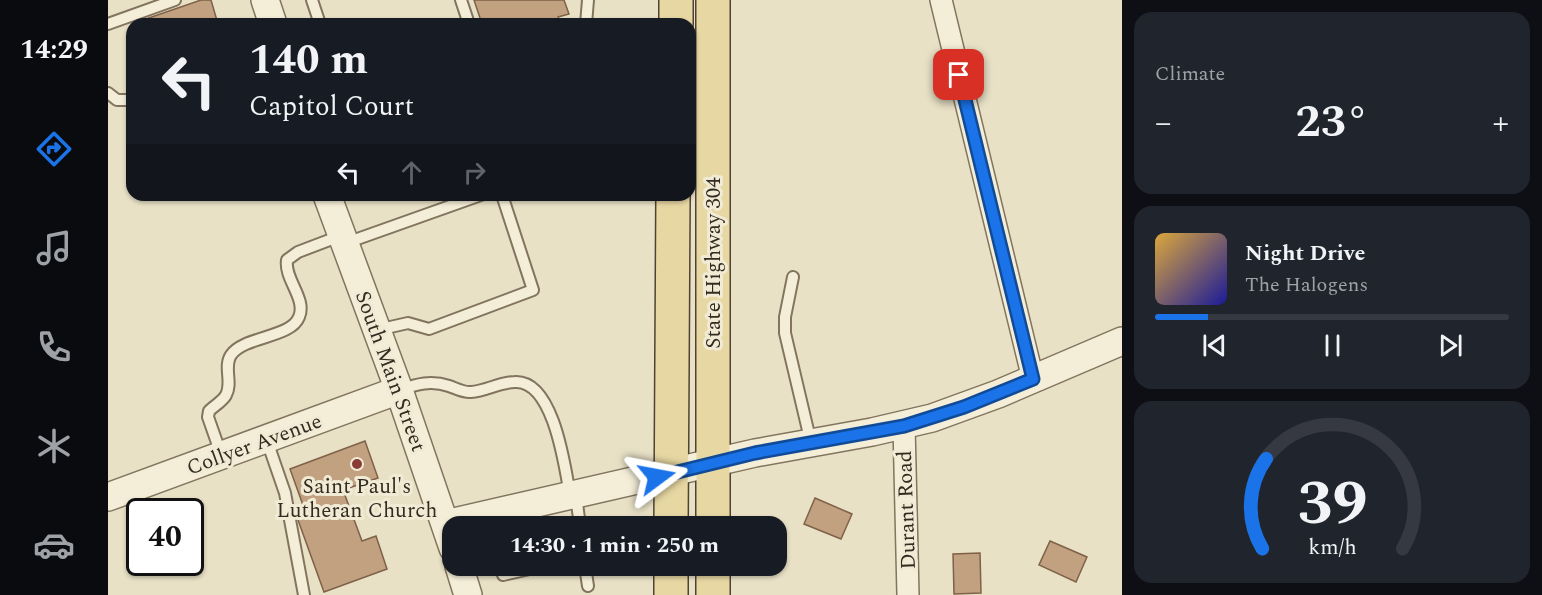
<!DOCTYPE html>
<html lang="en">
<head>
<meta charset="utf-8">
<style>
  body { margin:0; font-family:Spectral,serif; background:#20242c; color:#f1f3f6; height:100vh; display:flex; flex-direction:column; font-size:22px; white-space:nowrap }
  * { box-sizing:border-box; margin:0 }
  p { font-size:20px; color:#9ea1a6 }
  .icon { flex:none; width:33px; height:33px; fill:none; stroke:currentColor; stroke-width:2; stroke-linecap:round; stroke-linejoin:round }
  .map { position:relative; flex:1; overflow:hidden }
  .side { display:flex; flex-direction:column; gap:12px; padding:12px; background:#0d0f14; width:420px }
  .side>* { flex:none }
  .banner { position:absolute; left:18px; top:18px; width:570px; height:183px; border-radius:18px; box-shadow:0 2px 4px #0004; background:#171b24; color:#f1f3f6; overflow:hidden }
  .speed { position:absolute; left:18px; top:498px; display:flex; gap:12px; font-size:30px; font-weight:700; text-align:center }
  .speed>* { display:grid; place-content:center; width:78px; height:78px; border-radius:50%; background:#171b24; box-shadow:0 2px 4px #0004; line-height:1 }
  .speed .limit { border:3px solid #111; border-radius:9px; background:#fff; color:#111 }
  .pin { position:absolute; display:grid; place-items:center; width:51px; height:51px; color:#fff; margin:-26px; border-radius:12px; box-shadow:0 3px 9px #0006 }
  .me { position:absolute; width:66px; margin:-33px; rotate:77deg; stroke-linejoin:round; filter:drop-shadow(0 0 4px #0008) }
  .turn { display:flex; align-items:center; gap:21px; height:126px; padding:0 24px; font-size:27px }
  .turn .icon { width:78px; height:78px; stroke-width:2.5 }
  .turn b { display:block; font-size:42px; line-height:51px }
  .lanes { display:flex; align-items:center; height:57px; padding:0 24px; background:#0003; justify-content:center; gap:30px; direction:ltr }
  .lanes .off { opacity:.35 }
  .big { font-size:45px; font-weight:700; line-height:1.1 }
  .side .widget { flex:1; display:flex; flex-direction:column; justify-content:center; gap:9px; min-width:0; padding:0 21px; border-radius:18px; background:#20242c }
  .side .dial { align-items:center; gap:0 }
  .dial svg { height:156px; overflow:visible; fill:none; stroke:#363941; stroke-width:7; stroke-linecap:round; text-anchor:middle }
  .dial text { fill:#f1f3f6; stroke:none }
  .song { display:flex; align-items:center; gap:18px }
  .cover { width:72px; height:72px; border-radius:9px; background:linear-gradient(135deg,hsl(40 70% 55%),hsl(240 70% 35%)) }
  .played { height:6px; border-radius:3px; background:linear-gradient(90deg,#1a73e8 15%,#363941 15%) }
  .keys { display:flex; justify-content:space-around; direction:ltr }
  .heat { display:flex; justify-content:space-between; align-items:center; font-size:33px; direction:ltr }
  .trip { position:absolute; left:334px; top:516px; width:345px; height:60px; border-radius:18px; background:#171b24; box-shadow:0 2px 4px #0004; font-weight:700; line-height:60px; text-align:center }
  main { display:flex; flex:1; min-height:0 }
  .tab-bar { display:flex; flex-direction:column; width:108px; justify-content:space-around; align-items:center; background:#090b0e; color:#9ea1a6 }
  .tab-bar .icon { width:42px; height:42px }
  .tab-bar .current { color:#1a73e8 }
  .tab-bar b { font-size:27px; color:#f1f3f6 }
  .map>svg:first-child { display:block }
</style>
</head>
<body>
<main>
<nav class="tab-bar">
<b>14:29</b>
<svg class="icon current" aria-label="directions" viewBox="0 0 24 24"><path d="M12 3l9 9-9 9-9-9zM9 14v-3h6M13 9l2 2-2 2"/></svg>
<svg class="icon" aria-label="music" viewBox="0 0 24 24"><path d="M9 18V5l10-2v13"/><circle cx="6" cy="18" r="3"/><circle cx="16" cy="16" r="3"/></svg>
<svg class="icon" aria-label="phone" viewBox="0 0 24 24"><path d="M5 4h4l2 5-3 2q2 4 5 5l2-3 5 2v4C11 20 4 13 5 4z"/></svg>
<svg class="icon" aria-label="climate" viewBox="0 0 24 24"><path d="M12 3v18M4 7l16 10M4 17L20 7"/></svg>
<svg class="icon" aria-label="car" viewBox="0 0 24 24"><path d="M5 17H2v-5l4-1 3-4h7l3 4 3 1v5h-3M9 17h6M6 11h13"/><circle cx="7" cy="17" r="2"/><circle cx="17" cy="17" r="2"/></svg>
</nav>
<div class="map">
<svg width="1014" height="595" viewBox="0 0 1014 595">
  <rect width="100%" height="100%" fill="#e8e1c6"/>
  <path fill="#c2a181" stroke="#7e6147" stroke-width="1.5" d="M93 0H103L110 24H29V22Z
    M366 0H456L461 14 450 17 453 24H374Z
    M257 441 270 478 235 490 254 541 268 536 279 569 216 592 190 520 188 510 196 508 182 469Z
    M707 498 744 514 733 539 696 524Z
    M942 541 979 557 968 582 931 565Z
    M872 553 873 593 846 594 845 554Z"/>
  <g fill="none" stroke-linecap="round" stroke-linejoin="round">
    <defs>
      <path id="service" d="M204 0 212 24
        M353 0 361 24
        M0 24 67 0
        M478 24 480 0
        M0 93 9 100H24
        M238 243 373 195
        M685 277 677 317V333L703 443
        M269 330 300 323 321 329 425 290 394 195
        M292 390C309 384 323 380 341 386 347 388 356 393 363 392 378 391 392 382 407 382 446 380 457 468 462 495
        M158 438 177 493 196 595
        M113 454 100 417 101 411C106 406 115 401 118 395 125 382 115 367 123 355 136 336 183 338 191 317 199 299 176 279 179 260L190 252 232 236
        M468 496 472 526
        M477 566 480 586
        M395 575 435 566"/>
      <path id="minor" d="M833 0 925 379
        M796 425 800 595"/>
      <path id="tertiary" d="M157 0 165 24
        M219 195 291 390 345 548
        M0 497 291 390
        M337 524 647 453 764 432 824 418 890 394 1014 341
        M351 566 360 595"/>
      <path id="primary" d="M605 0V526
        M568 24V0
        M563 526 565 195
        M563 566V595
        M605 566V595"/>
    </defs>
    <use href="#service" stroke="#82745e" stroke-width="14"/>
    <use href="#minor" stroke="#82745e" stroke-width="24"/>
    <use href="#tertiary" stroke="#82745e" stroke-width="30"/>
    <use href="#primary" stroke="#504232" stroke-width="36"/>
    <use href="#service" stroke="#f4eed8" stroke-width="10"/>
    <use href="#minor" stroke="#f4eed8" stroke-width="21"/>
    <use href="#tertiary" stroke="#f4eed8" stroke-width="27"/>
    <use href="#primary" stroke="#e7d7a3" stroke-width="33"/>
  </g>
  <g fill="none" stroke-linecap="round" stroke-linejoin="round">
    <defs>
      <path id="route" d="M549 477 647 453 796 426 856 407 925 379 851 75"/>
    </defs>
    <use href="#route" stroke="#114b97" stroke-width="15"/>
    <use href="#route" stroke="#1a73e8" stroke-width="10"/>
  </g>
  <circle fill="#893b36" stroke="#f1ebd5" stroke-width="2" cx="249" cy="464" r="6"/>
  <g text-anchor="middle" stroke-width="6" stroke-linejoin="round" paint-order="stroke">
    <g font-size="21" fill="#342b20" stroke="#f1ebd5">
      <text transform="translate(605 263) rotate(-90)" y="7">State Highway 304</text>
      <text transform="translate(283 371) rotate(70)" y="7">South Main Street</text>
      <text transform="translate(146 444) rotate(-20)" y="7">Collyer Avenue</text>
      <text transform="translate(798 510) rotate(-92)" y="7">Durant Road</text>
    </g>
    <g font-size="21" fill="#342b20" stroke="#f1ebd5">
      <text x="249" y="493">Saint Paul's<tspan x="249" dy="24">Lutheran Church</tspan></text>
    </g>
  </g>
</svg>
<div class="speed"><div class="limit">40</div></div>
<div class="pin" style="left:851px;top:75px;background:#d93025"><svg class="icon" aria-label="arrive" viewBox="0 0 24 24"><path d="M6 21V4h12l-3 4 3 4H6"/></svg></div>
<svg class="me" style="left:549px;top:477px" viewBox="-20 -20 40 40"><path d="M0-17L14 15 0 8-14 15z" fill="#1a73e8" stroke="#fff" stroke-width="4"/></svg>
<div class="trip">14:30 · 1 min · 250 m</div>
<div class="banner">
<div class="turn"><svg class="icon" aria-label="left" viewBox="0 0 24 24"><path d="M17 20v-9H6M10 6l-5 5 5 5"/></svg><div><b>140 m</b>Capitol Court</div></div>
<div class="lanes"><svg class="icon" aria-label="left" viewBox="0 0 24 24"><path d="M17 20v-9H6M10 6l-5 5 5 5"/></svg><svg class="icon off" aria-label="ahead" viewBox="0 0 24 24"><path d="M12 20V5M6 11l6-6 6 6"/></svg><svg class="icon off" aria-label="right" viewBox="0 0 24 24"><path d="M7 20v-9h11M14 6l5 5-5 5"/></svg></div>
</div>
</div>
<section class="side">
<div class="widget"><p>Climate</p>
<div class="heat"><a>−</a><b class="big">23°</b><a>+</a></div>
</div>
<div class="widget">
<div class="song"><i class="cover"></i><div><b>Night Drive</b><p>The Halogens</p></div></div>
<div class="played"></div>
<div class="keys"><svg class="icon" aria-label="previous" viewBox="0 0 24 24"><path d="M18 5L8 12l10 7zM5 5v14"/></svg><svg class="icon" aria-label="pause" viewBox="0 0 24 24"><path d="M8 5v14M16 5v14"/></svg><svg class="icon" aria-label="next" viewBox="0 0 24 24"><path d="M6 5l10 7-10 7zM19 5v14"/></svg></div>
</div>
<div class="widget dial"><svg viewBox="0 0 100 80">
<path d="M14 69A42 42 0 1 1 86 69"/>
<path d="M14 69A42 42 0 0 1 16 23" stroke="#1a73e8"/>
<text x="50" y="56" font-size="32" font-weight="700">39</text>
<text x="50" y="72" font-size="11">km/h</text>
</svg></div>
</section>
</main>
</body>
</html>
